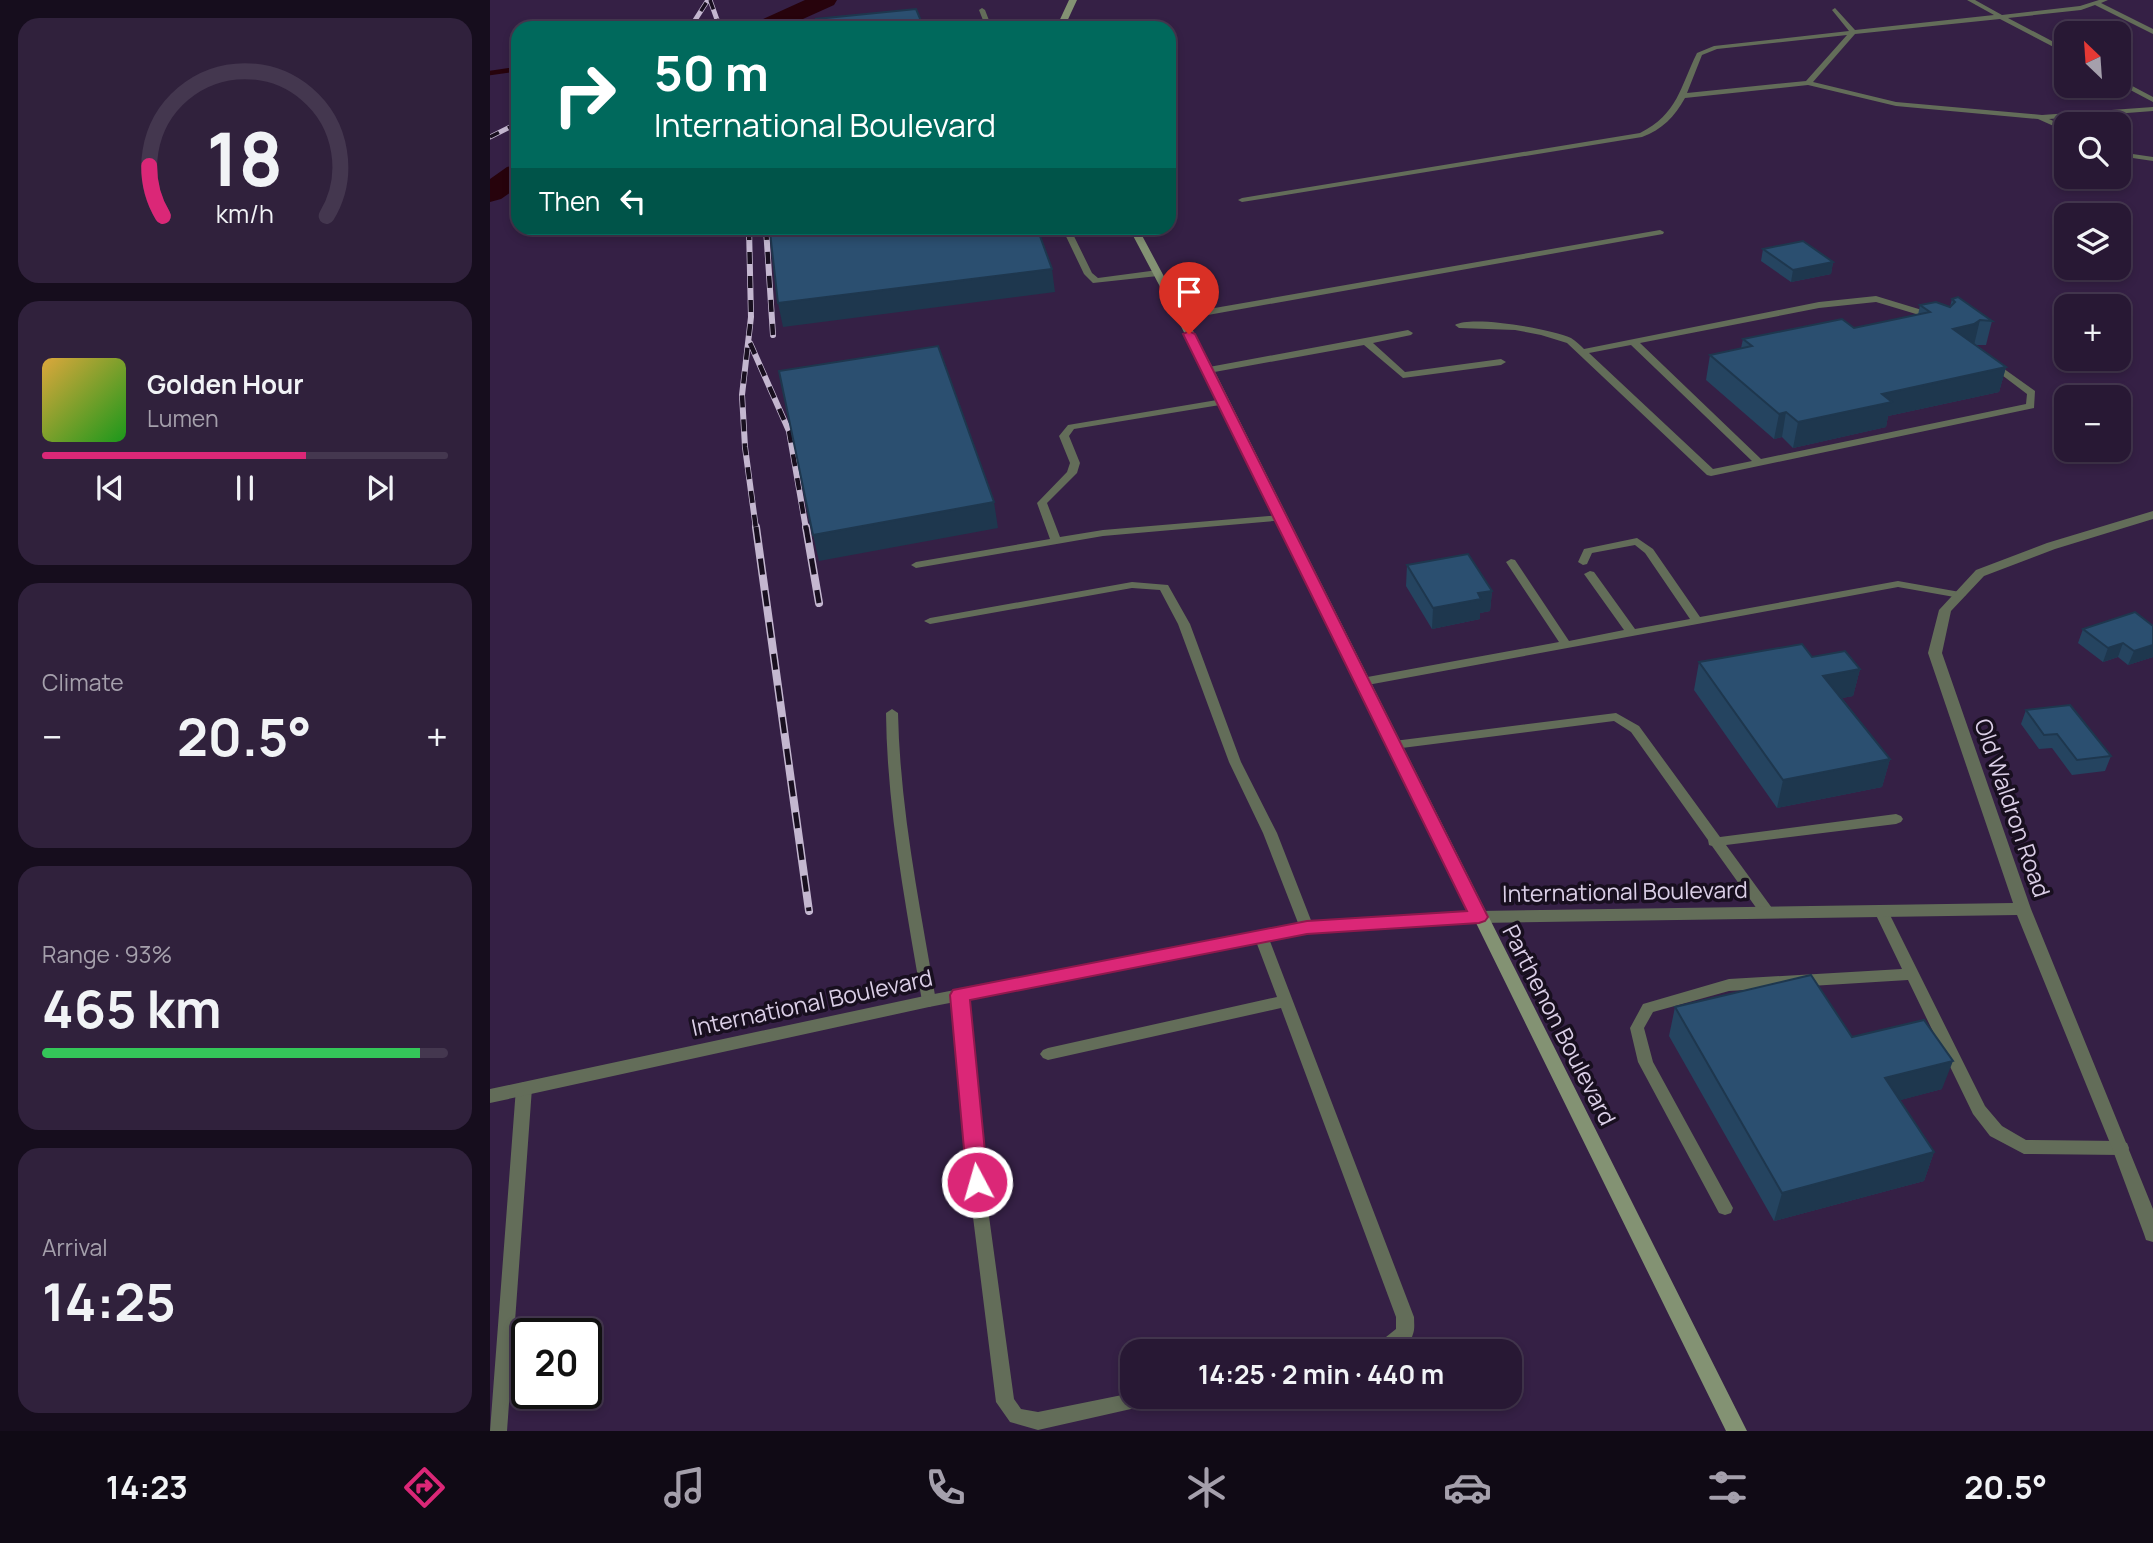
<!DOCTYPE html>
<html lang="en">
<head>
<meta charset="utf-8">
<style>
  body { margin:0; font-family:Manrope,sans-serif; background:#30213c; color:#f1f3f6; height:100vh; display:flex; flex-direction:column; font-size:26px; white-space:nowrap }
  * { box-sizing:border-box; margin:0 }
  p { font-size:23px; color:#a5a0ac }
  .icon { flex:none; width:38px; height:38px; fill:none; stroke:currentColor; stroke-width:2; stroke-linecap:round; stroke-linejoin:round }
  .map { position:relative; flex:1; overflow:hidden }
  .side { display:flex; flex-direction:column; gap:18px; padding:18px; background:#160d1d; width:490px }
  .side>* { flex:none }
  .top-card { position:absolute; left:21px; top:21px; width:665px; height:214px; border-radius:21px; box-shadow:0 4px 10px #0003,0 0 0 2px #44374f; background:#00695c; color:#fff; overflow:hidden }
  .needle { width:46px; rotate:335deg }
  .fabs { position:absolute; left:1564px; top:21px; display:grid; gap:14px }
  .fabs a { display:grid; place-items:center; width:77px; height:77px; border-radius:14px; background:#281834; box-shadow:0 4px 10px #0003,0 0 0 2px #44374f; font-size:35px }
  .speed { position:absolute; left:21px; top:1318px; display:flex; gap:14px; font-size:35px; font-weight:700; text-align:center }
  .speed>* { display:grid; place-content:center; width:91px; height:91px; border-radius:50%; background:#281834; box-shadow:0 4px 10px #0003,0 0 0 2px #44374f; line-height:1 }
  .speed .limit { border:4px solid #111; border-radius:10px; background:#fff; color:#111 }
  .pin { position:absolute; display:grid; place-items:center; width:60px; height:60px; color:#fff; margin:-72px -30px; border-radius:50% 50% 50% 0; rotate:-45deg; box-shadow:0 0 7px #0007 }
  .pin .icon { rotate:45deg }
  .me { position:absolute; width:77px; margin:-38px; rotate:354deg; stroke-linejoin:round; filter:drop-shadow(0 0 5px #0008) }
  .turn { display:flex; align-items:center; gap:24px; height:147px; padding:0 28px; font-size:32px }
  .turn .icon { width:91px; height:91px; stroke-width:2.5 }
  .turn b { display:block; font-size:49px; line-height:60px }
  .then { display:flex; align-items:center; height:66px; padding:0 28px; background:#0003; gap:14px; font-size:26px }
  .big { font-size:52px; font-weight:700; line-height:1.1 }
  .side .tile { flex:1; display:flex; flex-direction:column; justify-content:center; gap:10px; min-width:0; padding:0 24px; border-radius:21px; background:#30213c }
  .side .dial { align-items:center; gap:0 }
  .dial svg { height:182px; overflow:visible; fill:none; stroke:#44374f; stroke-width:7; stroke-linecap:round; text-anchor:middle }
  .dial text { fill:#f1f3f6; stroke:none }
  .song { display:flex; align-items:center; gap:21px }
  .cover { width:84px; height:84px; border-radius:10px; background:linear-gradient(135deg,hsl(40 70% 55%),hsl(120 70% 35%)) }
  .played { height:7px; border-radius:4px; background:linear-gradient(90deg,#db2777 65%,#44374f 65%) }
  .keys { display:flex; justify-content:space-around; direction:ltr }
  .heat { display:flex; justify-content:space-between; align-items:center; font-size:38px; direction:ltr }
  .charge { height:10px; border-radius:5px; background:linear-gradient(90deg,#34c759 93%,#44374f 0) }
  .trip { position:absolute; left:630px; top:1339px; width:402px; height:70px; border-radius:21px; background:#281834; box-shadow:0 4px 10px #0003,0 0 0 2px #44374f; font-weight:700; line-height:70px; text-align:center }
  .tab-bar { display:flex; height:112px; justify-content:space-around; align-items:center; background:#100a15; color:#a5a0ac }
  .tab-bar .icon { width:49px; height:49px }
  .tab-bar .on { color:#db2777 }
  .tab-bar b { font-size:32px; color:#f1f3f6 }
  main { display:flex; flex:1; min-height:0 }
  .map>svg:first-child { display:block }
</style>
</head>
<body>
<main>
<section class="side">
<div class="tile dial"><svg viewBox="0 0 100 80">
<path d="M14 69A42 42 0 1 1 86 69"/>
<path d="M14 69A42 42 0 0 1 8 47" stroke="#db2777"/>
<text x="50" y="56" font-size="32" font-weight="700">18</text>
<text x="50" y="72" font-size="11">km/h</text>
</svg></div>
<div class="tile">
<div class="song"><i class="cover"></i><div><b>Golden Hour</b><p>Lumen</p></div></div>
<div class="played"></div>
<div class="keys"><svg class="icon" aria-label="previous" viewBox="0 0 24 24"><path d="M18 5L8 12l10 7zM5 5v14"/></svg><svg class="icon" aria-label="pause" viewBox="0 0 24 24"><path d="M8 5v14M16 5v14"/></svg><svg class="icon" aria-label="next" viewBox="0 0 24 24"><path d="M6 5l10 7-10 7zM19 5v14"/></svg></div>
</div>
<div class="tile"><p>Climate</p>
<div class="heat"><a>−</a><b class="big">20.5°</b><a>+</a></div>
</div>
<div class="tile"><p>Range · 93%</p><b class="big">465 km</b><div class="charge"></div></div>
<div class="tile"><p>Arrival</p><b class="big">14:25</b></div>
</section>
<div class="map">
<svg width="1663" height="1431" viewBox="0 0 1663 1431">
  <rect width="100%" height="100%" fill="#352045"/>
  <g fill="none" stroke-linecap="round" stroke-linejoin="round">
    <path stroke="#27030c" stroke-width="4.5" d="M0 73 28 69"/>
    <path fill="#27030c" fill-rule="evenodd" d="M315 0H347L344 5 293 28H260L264 23Z
      M28 164V187L11 199 0 202V179L17 167Z"/>
    <path fill="#636d59" fill-rule="evenodd" d="M1477 0H1485L1512 15 1590 6 1609 0H1618L1611 3 1663 29V34L1605 5 1591 10 1518 18 1577 49V54L1510 19 1365 34 1323 82 1406 102 1552 115 1663 107V111L1559 119 1577 127V132L1548 119 1406 106 1318 85 1195 98C1185 116 1172 130 1152 137L752 202 748 200 752 198 1150 133C1188 114 1190 87 1207 53L1224 46 1359 31 1342 10 1345 8 1365 30 1504 15ZM1357 35 1316 81 1197 93 1212 55 1227 49Z
      M492 8 495 10 502 28H496L489 10Z
      M1629 79 1663 97V102L1629 84Z
      M1629 152 1663 157V161L1629 156Z
      M572 228H580L602 273 608 278 668 270 672 273 668 276 603 283 594 274Z
      M1170 230 1174 232 1173 234 690 320 686 317 690 314Z
      M1386 296 1432 310 1446 320 1439 322 1426 314 1386 302 1329 308 1150 343 1271 459 1536 404 1537 394 1500 366V362L1503 361 1545 391 1544 408 1221 476 1217 475 1077 343 1051 335 1025 330 969 328 965 325C982 315 1061 329 1081 338 1086 341 1090 345 1094 349L1329 302ZM1141 345 1262 461 1223 469 1099 353Z
      M918 330 923 333 921 335 883 343 915 372 1011 359 1016 362 1011 365 913 378 874 345 719 373 714 370 719 367Z
      M733 399 738 402 736 404 584 429 579 436 590 463 587 473 557 503 570 537 613 530 791 515 795 516 796 518 795 520 613 536 426 568 421 565 426 562 560 539 547 503 577 472 580 463 569 436 578 425Z
      M1147 538 1163 549 1210 617 1408 581 1470 592 1476 595 1470 598 1408 587 872 686 866 682 872 678 1069 642 1016 562 1021 559 1025 560 1079 641 1134 630 1094 574 1100 571 1104 572 1145 629 1200 619 1155 553 1145 545 1102 553 1097 564 1093 565 1088 562 1094 549Z
      M642 582 678 585 700 624 751 762 787 833 824 928 822 932H812L810 928 773 833 739 762 688 624 670 590 642 588 440 624 434 621 440 618Z
      M402 709 408 713C410 810 430 906 446 1001L444 1005 439 1007 434 1005 432 1001C416 906 397 810 396 713Z
      M1126 713 1149 726 1230 837 1406 814 1411 816 1413 819 1411 822 1406 824 1236 845 1282 908 1284 912 1282 916H1272L1222 846 1219 845 1218 840 1141 732 1124 721 904 749 898 745 904 741Z
      M1391 906 1396 907 1398 911 1495 1106 1512 1126 1536 1140 1631 1141 1637 1143 1639 1148 1637 1153 1631 1155 1534 1154 1500 1136 1483 1114 1418 980 1239 991 1163 1012 1154 1028 1163 1062 1243 1208 1241 1213 1235 1215 1229 1213 1148 1062 1140 1028 1153 1004 1239 979 1412 969 1384 911 1386 907Z
      M771 931 776 932 778 936 924 1317C924 1322 925 1329 923 1334 917 1356 879 1351 861 1351L864 1345 896 1337 906 1329V1317L791 1008 558 1060 553 1058 550 1054 553 1050 558 1048 787 997 764 936 766 932Z
      M470 989 475 991 477 995 498 1209 524 1399 531 1409 548 1412 642 1393V1396H675L672 1402 548 1430 520 1422 506 1402 482 1209 463 995 465 991Z
      M34 1082 39 1084 42 1088 17 1431H0L26 1088 29 1084Z"/>
    <path fill="#636d59" fill-rule="evenodd" d="M1663 511V519L1565 549 1494 576 1461 611 1452 653 1541 909 1663 1209V1242L1656 1240 1654 1234 1622 1148 1527 915 989 923 817 934 439 1007 0 1103V1089L439 995 817 922 989 911 1523 903 1438 653 1449 610 1486 570 1557 543Z"/>
    <path fill="#839273" fill-rule="evenodd" d="M579 0H587L574 28H566Z
      M639 228H648L724 370 1257 1431H1236L714 370Z"/>
    <defs>
      <path id="rail-far2" d="M220 0 230 28
        M200 28 218 0
        M0 137 28 123"/>
      <path id="rail-far1" d="M259 228 261 317 252 395 255 447 266 529
        M276 228 283 335
        M260 343 299 431 316 529"/>
      <path id="rail" d="M266 527 319 911
        M316 527 329 603"/>
    </defs>
    <use href="#rail-far2" stroke="#c4b7d0" stroke-width="5"/>
    <use href="#rail-far1" stroke="#c4b7d0" stroke-width="6"/>
    <use href="#rail" stroke="#c4b7d0" stroke-width="8"/>
    <use href="#rail-far2" stroke="#180f1f" stroke-width="3.5" stroke-dasharray="10" stroke-linecap="butt"/>
    <use href="#rail-far1" stroke="#180f1f" stroke-width="4.5" stroke-dasharray="12" stroke-linecap="butt"/>
    <use href="#rail" stroke="#180f1f" stroke-width="5" stroke-dasharray="16" stroke-linecap="butt"/>
  </g>
  <path fill="#254460" d="M1273 249 1343 262 1341 274 1301 282 1271 261Z
    M1462 299 1502 321 1496 345H1485L1516 367 1509 392 1398 416 1396 427 1303 448 1292 437 1284 439 1216 380 1220 355 1251 348 1253 339 1364 328 1428 315 1430 305 1460 307Z
    M917 565 1002 591 1000 611 990 613V619L942 629 916 586Z
    M1663 626V657L1638 665 1628 657 1613 662 1588 643 1593 629Z
    M1322 657 1370 669 1363 696 1352 698 1400 759 1392 787 1287 808 1204 690 1209 662Z
    M1536 710 1621 756 1615 771 1582 775 1562 748 1549 749 1531 724Z
    M1185 1007 1362 1037 1452 1089 1410 1100 1444 1152 1434 1181 1284 1221 1179 1036Z"/>
  <path fill="#1e374e" d="M1343 262 1341 274 1301 282 1303 270Z
    M562 269 565 292 293 327 288 303Z
    M1490 320 1484 345 1463 329Z
    M1516 367 1509 392 1398 416 1396 427 1303 448 1308 422 1392 394Z
    M1296 412 1292 437 1284 439 1289 414Z
    M504 502 508 528 329 561 323 535Z
    M1002 591 1000 611 990 613V619L942 629 943 608 988 593Z
    M1633 643 1628 657 1613 662 1618 648Z
    M1663 645V657L1638 665 1644 651Z
    M1370 669 1363 696 1327 703 1333 676Z
    M1400 759 1392 787 1287 808 1293 780Z
    M1463 1061 1452 1089 1385 1107 1395 1078Z
    M1444 1152 1434 1181 1284 1221 1292 1193Z"/>
  <path fill="#2b4f70" stroke="#1e374e" stroke-width="2" d="M426 9 434 28H328L326 19Z
    M321 228H547L562 269 288 303 280 232Z
    M1313 241 1343 262 1303 270 1273 249Z
    M1468 297 1502 321 1490 320 1484 324 1463 329 1516 367 1392 394 1402 402 1308 422 1296 412 1289 414 1220 355 1262 346 1253 339 1352 319 1364 328 1440 312 1430 305 1446 302 1460 307 1465 302 1462 299Z
    M448 346 504 502 323 535 289 371Z
    M978 554 1002 591 988 593 991 599 943 608 917 565Z
    M1645 612 1663 626V645L1644 651 1633 643 1618 648 1593 629Z
    M1312 644 1322 657 1355 651 1370 669 1333 676 1400 759 1293 780 1209 662Z
    M1580 705 1621 756 1587 760 1567 734 1554 735 1536 710Z
    M1321 975 1362 1037 1434 1020 1463 1061 1395 1078 1444 1152 1292 1193 1185 1007Z"/>
  <path fill="#db2777" stroke="#8e194d" stroke-width="2" d="M699 331 705 334 998 917 995 921 989 923 817 934 480 1000 498 1182 495 1188 487 1191 480 1188 477 1182 460 995 463 990 817 921 977 911 693 334Z"/>
  <g text-anchor="middle" stroke-width="7" stroke-linejoin="round" paint-order="stroke">
    <g font-size="23" fill="#dbcfe7" stroke="#180f1f">
      <text transform="translate(1522 808) rotate(71)" y="8">Old Waldron Road</text>
      <text transform="translate(1135 892) rotate(-1)" y="8">International Boulevard</text>
      <text transform="translate(322 1003) rotate(-12)" y="8">International Boulevard</text>
      <text transform="translate(1069 1025) rotate(63)" y="8">Parthenon Boulevard</text>
    </g>
  </g>
</svg>
<div class="fabs">
<a><svg class="needle" viewBox="-14 -14 28 28"><path d="M0-13l5 13h-10z" fill="#e53935"/><path d="M0 13l5-13h-10z" fill="#a5a0ac"/></svg></a>
<a><svg class="icon" aria-label="search" viewBox="0 0 24 24"><circle cx="10" cy="10" r="6"/><path d="M15 15l6 6"/></svg></a>
<a><svg class="icon" aria-label="layers" viewBox="0 0 24 24"><path d="M12 4l9 5-9 5-9-5zM3 14l9 5 9-5"/></svg></a>
<a>+</a>
<a>−</a>
</div>
<div class="speed"><div class="limit">20</div></div>
<div class="pin" style="left:699px;top:334px;background:#d93025"><svg class="icon" aria-label="arrive" viewBox="0 0 24 24"><path d="M6 21V4h12l-3 4 3 4H6"/></svg></div>
<svg class="me" style="left:487px;top:1182px" viewBox="-20 -20 40 40"><circle r="17" fill="#db2777" stroke="#fff" stroke-width="3"/><path d="M0-11L8 9 0 5-8 9z" fill="#fff"/></svg>
<div class="trip">14:25 · 2 min · 440 m</div>
<div class="top-card">
<div class="turn"><svg class="icon" aria-label="right" viewBox="0 0 24 24"><path d="M7 20v-9h11M14 6l5 5-5 5"/></svg><div><b>50 m</b>International Boulevard</div></div>
<div class="then">Then<svg class="icon" aria-label="left" viewBox="0 0 24 24"><path d="M17 20v-9H6M10 6l-5 5 5 5"/></svg></div>
</div>
</div>
</main>
<nav class="tab-bar">
<b>14:23</b>
<svg class="icon on" aria-label="directions" viewBox="0 0 24 24"><path d="M12 3l9 9-9 9-9-9zM9 14v-3h6M13 9l2 2-2 2"/></svg>
<svg class="icon" aria-label="music" viewBox="0 0 24 24"><path d="M9 18V5l10-2v13"/><circle cx="6" cy="18" r="3"/><circle cx="16" cy="16" r="3"/></svg>
<svg class="icon" aria-label="phone" viewBox="0 0 24 24"><path d="M5 4h4l2 5-3 2q2 4 5 5l2-3 5 2v4C11 20 4 13 5 4z"/></svg>
<svg class="icon" aria-label="climate" viewBox="0 0 24 24"><path d="M12 3v18M4 7l16 10M4 17L20 7"/></svg>
<svg class="icon" aria-label="car" viewBox="0 0 24 24"><path d="M5 17H2v-5l4-1 3-4h7l3 4 3 1v5h-3M9 17h6M6 11h13"/><circle cx="7" cy="17" r="2"/><circle cx="17" cy="17" r="2"/></svg>
<svg class="icon" aria-label="filters" viewBox="0 0 24 24"><path d="M4 7h16M4 17h16"/><circle cx="9" cy="7" r="2"/><circle cx="15" cy="17" r="2"/></svg>
<b>20.5°</b>
</nav>
</body>
</html>
